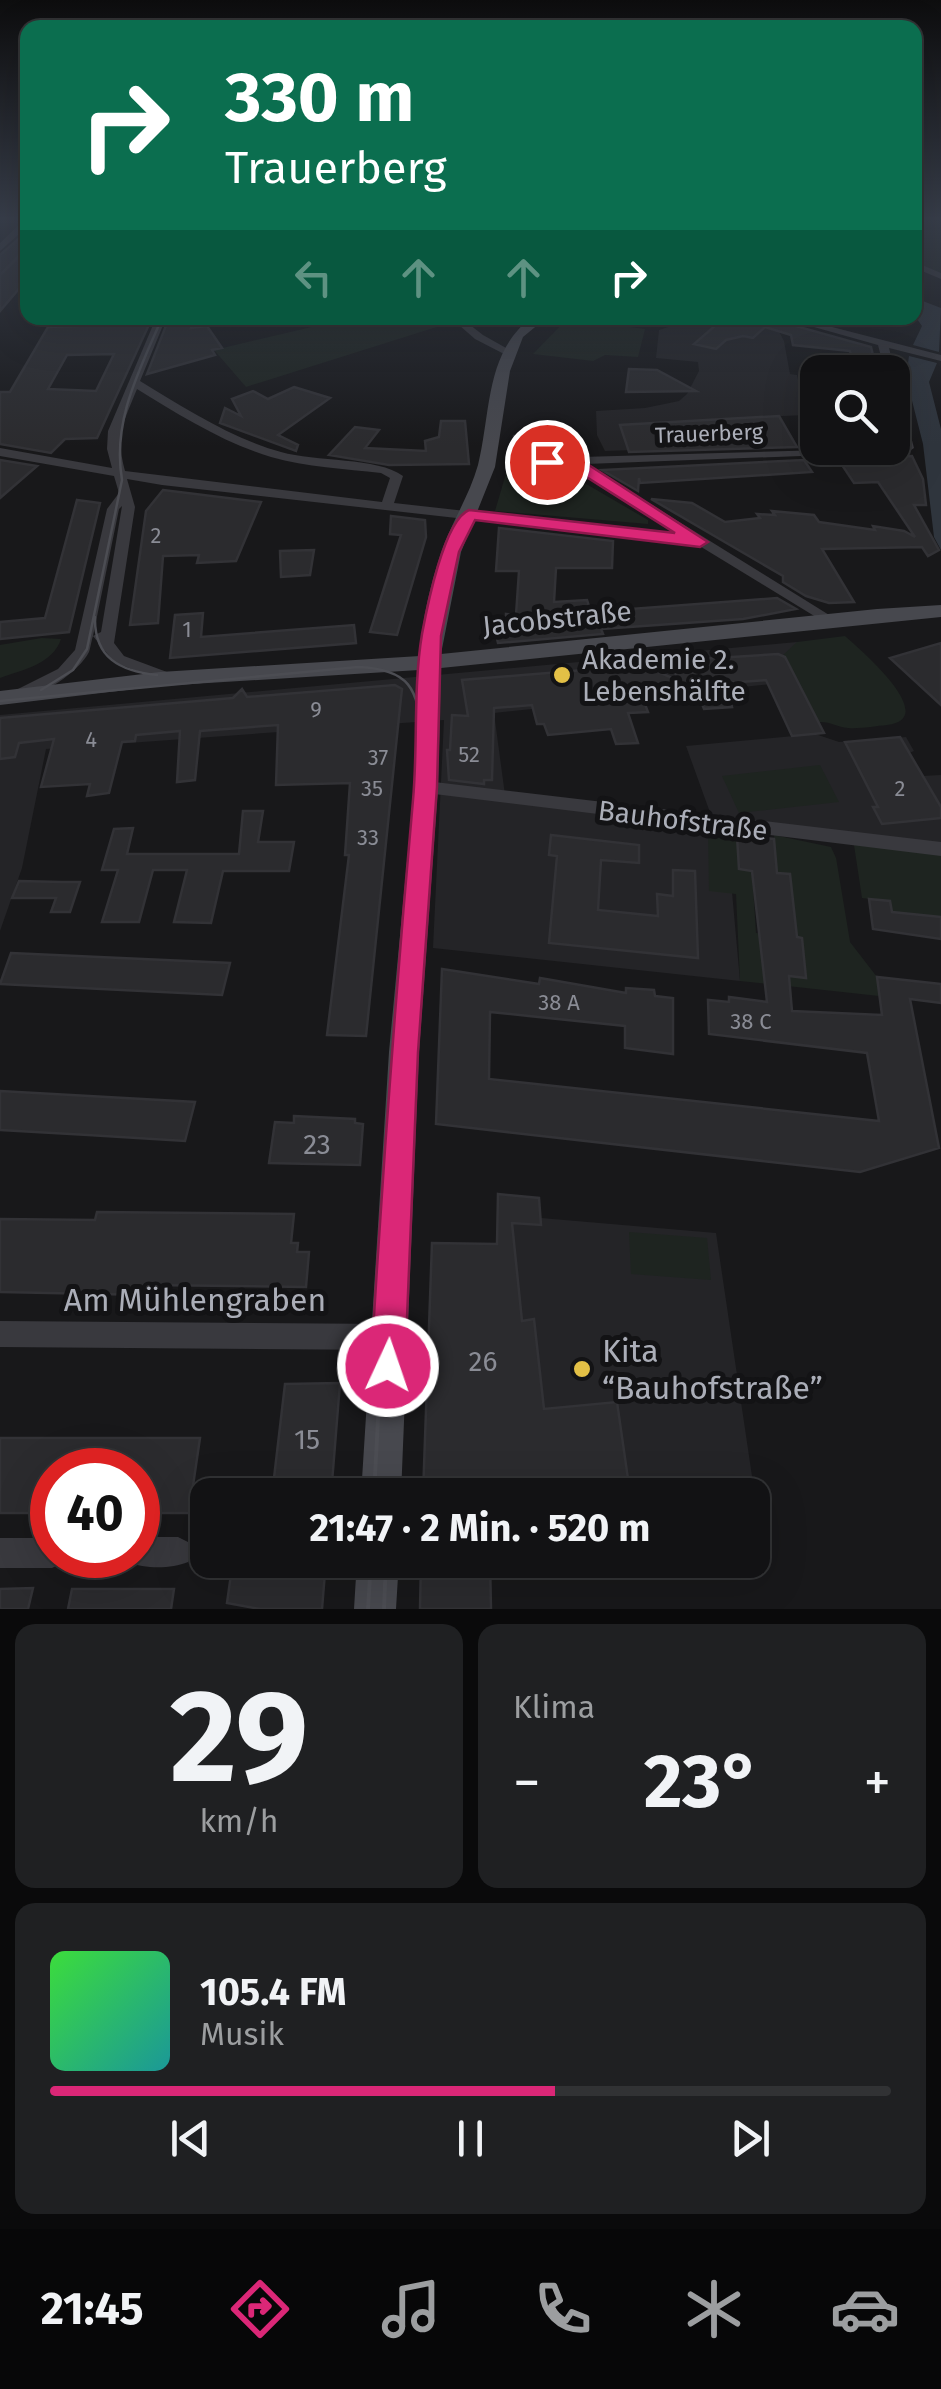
<!DOCTYPE html>
<html lang="de">
<head>
<meta charset="utf-8">
<style>
  body { margin:0; font-family:"Fira Sans",sans-serif; background:#1f2022; color:#f1f3f6; height:100vh; display:flex; flex-direction:column; font-size:38px; white-space:nowrap }
  * { box-sizing:border-box; margin:0 }
  p { font-size:32px; color:#9c9ea0 }
  .icon { flex:none; width:55px; height:55px; fill:none; stroke:currentColor; stroke-width:2; stroke-linecap:round; stroke-linejoin:round }
  .map { position:relative; height:1609px; overflow:hidden }
  .details { display:flex; flex-direction:column; gap:15px; padding:15px; background:#0a0a0b; flex:1 }
  .details>* { flex:none }
  .guide { position:absolute; left:20px; top:20px; width:902px; height:305px; border-radius:20px; box-shadow:0 10px 40px #0002,0 0 0 2px #313234; background:#0b6e4f; color:#fff; overflow:hidden }
  .buttons { position:absolute; left:800px; top:355px; display:grid; gap:20px }
  .buttons a { display:grid; place-items:center; width:110px; height:110px; border-radius:20px; background:#121214; box-shadow:0 10px 40px #0002,0 0 0 2px #313234; font-size:50px }
  .speed { position:absolute; left:30px; top:1448px; display:flex; gap:20px; font-size:50px; font-weight:700; text-align:center }
  .speed>* { display:grid; place-content:center; width:130px; height:130px; border-radius:50%; background:#121214; box-shadow:0 10px 40px #0002,0 0 0 2px #313234; line-height:1 }
  .speed .limit { border:15px solid #d22; background:#fff; color:#111 }
  .pin { position:absolute; display:grid; place-items:center; width:85px; height:85px; color:#fff; margin:-42px; border:5px solid #fff; border-radius:50%; box-shadow:0 2px 10px #0007 }
  .me { position:absolute; width:110px; margin:-55px; rotate:3deg; stroke-linejoin:round; filter:drop-shadow(0 0 8px #0008) }
  .turn { display:flex; align-items:center; gap:35px; height:210px; padding:0 40px; font-size:45px }
  .turn .icon { width:130px; height:130px; stroke-width:2.5 }
  .turn b { display:block; font-size:70px; line-height:85px }
  .lanes { display:flex; align-items:center; height:95px; padding:0 40px; background:#0003; justify-content:center; gap:50px; direction:ltr }
  .lanes .off { opacity:.35 }
  .big { font-size:75px; font-weight:700; line-height:1.1 }
  .details .tile { flex:1; display:flex; flex-direction:column; justify-content:center; gap:15px; min-width:0; padding:0 35px; border-radius:20px; background:#1f2022 }
  .details .dial { align-items:center; gap:0 }
  .dial b { font-size:130px; line-height:1 }
  .song { display:flex; align-items:center; gap:30px }
  .cover { width:120px; height:120px; border-radius:15px; background:linear-gradient(135deg,hsl(120 70% 55%),hsl(180 70% 35%)) }
  .played { height:10px; border-radius:5px; background:linear-gradient(90deg,#db2777 60%,#313234 60%) }
  .keys { display:flex; justify-content:space-around; direction:ltr }
  .heat { display:flex; justify-content:space-between; align-items:center; font-size:55px; direction:ltr }
  .details .tiles { flex:1; display:grid; gap:15px; grid-template-columns:1fr 1fr }
  .tile:last-child { grid-column:span 2 }
  .trip { position:absolute; left:190px; top:1478px; width:580px; height:100px; border-radius:20px; background:#121214; box-shadow:0 10px 40px #0002,0 0 0 2px #313234; font-weight:700; line-height:100px; text-align:center }
  .menu { display:flex; height:160px; justify-content:space-around; align-items:center; background:#070708; color:#9c9ea0 }
  .menu .icon { width:70px; height:70px }
  .menu .selected { color:#db2777 }
  .menu b { font-size:45px; color:#f1f3f6 }
  .map>svg:first-child { display:block }
</style>
</head>
<body>
<div class="map">
<svg width="941" height="1609" viewBox="0 0 941 1609">
  <rect width="100%" height="100%" fill="#18181a"/>
  <path fill="#242427" d="M698 318 773 320 784 341 790 374 797 375 805 415 761 417 777 445 605 451 597 435 596 411 645 408 679 401 687 394 699 371 698 362 656 358 659 330Z
    M797 642 818 679 494 713 505 795 726 825 740 981 433 948 444 720 46 749 22 868 0 931V715Z
    M815 734 839 742 906 737 914 751 909 753 923 776 941 775V843L712 818 686 746Z
    M498 1194 539 1198 541 1218 716 1233 761 1537H753L752 1495H423L432 1243H498Z"/>
  <path fill="#1e2420" d="M915 220H941V273L915 263Z
    M350 318H435L443 325 246 387 214 350Z
    M567 319 645 329 638 357 605 355 593 361 533 354Z
    M507 470 564 471 648 520V524L495 511Z
    M845 636C862 651 941 719 887 725 875 726 860 729 848 728 837 727 830 721 818 722L782 656 797 642Z
    M42 638 61 639C53 664 22 670 0 678V645Z
    M820 765 839 802 739 813 722 776Z
    M708 828 737 831 739 869 752 871 756 933 762 934 765 974 806 977 802 939 796 937 790 875 777 873 774 835 831 847 836 858 850 942 877 977 879 996 740 981 736 894 709 891Z
    M854 845 941 854V917L892 912 889 901 862 898Z
    M629 1232 707 1238 711 1280 631 1274Z"/>
  <path fill="#2f353d" d="M915 298 941 308 939 352 913 345 922 326 915 316Z
    M909 356 937 363 929 382 941 429V550L934 537 923 444 906 377Z"/>
  <path fill="#2b2b2e" stroke="#323236" stroke-width="2.5" fill-rule="evenodd" d="M28 231V246L0 275V255Z
    M28 248V278L0 311V275Z
    M83 318H152L97 438 65 439 51 453 0 444V392H10L48 327 78 326ZM114 354 96 391 48 389 67 355Z
    M169 318H194L191 328 207 326 222 348 212 350 215 355 147 374Z
    M724 318H778L781 322 871 347 877 372H854L850 351 793 345 791 335 765 327 753 338 743 336 726 340 716 349 694 344Z
    M629 369 657 370 696 391 626 392Z
    M294 387 330 398 278 435 298 445 296 451 220 423 225 408 241 416 232 399 253 391 268 399Z
    M779 416 797 447 629 452 620 425Z
    M441 421H465L469 464 389 465 329 455 355 427 379 430 365 448 426 451 425 441 439 437Z
    M514 436H540L541 455 514 457Z
    M912 456 923 479 926 505H914L939 550 928 556 922 547 822 549 854 602 829 603 806 596 783 582V576L651 499 692 503 725 522 760 518 757 514 775 515 772 511 814 515 819 522 875 530 873 526 904 531 915 537 878 482 854 483 838 459Z
    M0 460 37 466 0 498Z
    M804 460 812 472 640 483 639 478 638 491 602 470Z
    M163 490 261 502 236 561 197 563 199 555 163 556 158 623 130 625 146 511Z
    M77 500 100 503 69 632 0 639V622L45 618Z
    M391 516 425 520 426 537 397 635 370 632 401 535 390 534Z
    M499 528 613 541 612 568H556L554 602 587 600 591 612 777 598 796 609 743 619 601 629 603 634 498 643 494 626 506 625V614L516 615 519 571H496Z
    M314 550 310 575 281 577 280 551Z
    M203 613 201 637 354 625 356 643 170 658 175 615Z
    M941 643V705L890 658Z
    M778 654 785 657 824 733 792 736 766 680 726 683 732 707 704 709 696 689 640 691 648 712 628 713 638 743 616 744 611 729 548 735 544 724H537L532 705 494 708 492 780H484V784L449 780 447 750H450L452 715 468 716 462 680 584 670 590 664 599 669 638 663 679 681 669 661Z
    M395 685 402 689 400 707 366 1036 327 1035 349 855H345L350 783 276 785 278 725 200 731 195 780 177 782 180 731 136 735 135 741 122 742 109 793 87 796 90 784 41 787 54 739 19 743 15 757 0 759V718L233 698 242 689 247 697Z
    M900 737 941 807V818L882 824 873 807H878L845 742Z
    M243 811H263L258 842H294L289 871H223L211 923 174 922 187 870H153L139 922H102L118 870H102L114 829 133 828 127 854H239Z
    M551 835 639 845V863L601 860 598 910 658 916 657 894 673 896V870L695 871 698 958 549 943 557 856 549 855Z
    M737 836 774 839 777 873 790 874 797 937 802 938 806 978 789 976 792 1011 882 1015 877 977 941 984V1003L910 999 939 1148 860 1172 436 1124 442 969 539 984 540 978 626 993V988L654 990 655 996 673 998V1054L625 1048V1026L490 1012 489 1079 879 1121 867 1053 709 1034 708 1000 729 1002V997L767 1002 752 871 739 869Z
    M19 881 62 882H80L70 912H51L56 898H12Z
    M869 899 890 901 892 912 941 917V939L873 929Z
    M11 953 230 963 222 995 0 984Z
    M0 1091 195 1102 185 1141 88 1135 0 1130Z
    M294 1116 355 1119V1123L363 1124 360 1165 269 1163 275 1122 294 1123Z
    M498 1194 539 1198 541 1225 512 1223 522 1321 534 1319 544 1409 617 1402 628 1479 423 1495 432 1243 497 1244Z
    M97 1212 294 1214 291 1243H298L297 1252H309L306 1287 148 1285 146 1295 0 1292V1219L95 1220Z
    M340 1383 331 1495H272L285 1384Z
    M0 1438H200L189 1513H138V1470H52V1498H45L41 1513H0Z
    M233 1560H326L322 1609H260L227 1603Z
    M421 1560H490L491 1609H420Z
    M33 1588 28 1609H0V1589Z
    M72 1589H174L171 1609H68Z"/>
  <g fill="none" stroke-linecap="round" stroke-linejoin="round">
    <path fill="#39393e" fill-rule="evenodd" d="M24 220H28V226L0 251V243Z
      M915 262 941 273V279L915 268Z
      M156 318H166L140 381C184 408 231 438 281 452 315 462 378 457 403 476L394 503 682 535 571 465 547 466 541 462 547 458 892 448V445H901L892 408V380L897 383 914 448 908 452 586 464 834 618V624L829 625 698 545 162 485 127 479 135 507 114 643 124 656 175 675 178 679 170 684 114 662 93 636C92 638 90 650 89 652 79 672 38 700 16 698L14 694 16 690 58 669 75 650 107 509 119 493 114 476 0 456V448L112 468 107 449 108 431ZM137 389C179 415 224 443 271 457 307 467 345 469 381 473L390 478 382 502 125 471C115 435 124 421 137 389ZM122 506 101 632 93 636 119 509Z
      M451 318H461L483 335 515 353 506 355 475 339Z
      M782 318H797L941 355V361L889 348 895 372 892 375 885 372 878 345Z
      M426 781 941 842V856L426 793 417 787Z
      M0 1321 389 1324 398 1328 402 1337 398 1346 389 1350 0 1347Z
      M138 1537H178L188 1542 193 1552 188 1562C171 1569 145 1569 128 1562L125 1555H138Z
      M0 1538H52V1555H66L62 1563 52 1568H0Z"/>
    <path fill="#47484e" fill-rule="evenodd" d="M531 318H546L523 337 510 371 495 467 461 552 441 654 877 609 941 605V617L441 668 438 787 419 1052 401 1495H361L389 1052 414 787 419 670 160 686 0 705V691L160 672 420 656C421 622 431 582 442 550 452 522 470 494 478 465 491 413 485 353 531 318Z
      M357 1560H399L396 1609H354Z"/>
    <path stroke="#4c4d53" stroke-width="2.5" d="M95 617C94 658 120 671 157 675
      M41 690 73 670 87 649 122 480C112 421 139 371 162 318
      M0 701 358 667C409 669 419 688 421 737L391 1177
      M410 1099 415 1024
      M405 1177 406 1159"/>
    <path stroke="#4c4d53" stroke-width="4" d="M402 1244 405 1174
      M374 1495 391 1174
      M368 1609 371 1560
      M384 1609 386 1560"/>
  </g>
  <linearGradient id="sky" x2="0" y2="1"><stop stop-color="#0d0d0e"/><stop offset="0.49" stop-color="#373d49"/><stop offset="1" stop-color="#373d49" stop-opacity="0"/></linearGradient>
  <rect width="941" height="446" fill="url(#sky)"/>
  <path fill="#db2777" stroke="#8e194d" stroke-width="2.5" d="M547 457 578 458 708 542 700 547 475 520 459 552 441 636 437 787 418 1052 405 1366 400 1379 388 1384 376 1379 371 1366C382 1177 396 989 413 800 418 745 413 688 422 634 427 607 444 520 469 510L675 533 569 466 542 465V458Z"/>
  <g fill="#e3c046" stroke="#131315" stroke-width="4">
    <circle cx="562" cy="675" r="10"/>
    <circle cx="582" cy="1369" r="10"/>
  </g>
  <g text-anchor="middle" stroke-width="10" stroke-linejoin="round" paint-order="stroke">
    <g font-size="22" fill="#abaeb8" stroke="#131315">
      <text transform="translate(709 433) rotate(-2)" y="8">Trauerberg</text>
    </g>
    <g font-size="22" fill="#8a8c95">
      <text x="156" y="543">2</text>
      <text x="187" y="637">1</text>
      <text x="316" y="717">9</text>
      <text x="91" y="747">4</text>
      <text x="469" y="762">52</text>
      <text x="378" y="765">37</text>
      <text x="372" y="796">35</text>
      <text x="900" y="796">2</text>
      <text x="368" y="845">33</text>
      <text x="559" y="1010">38 A</text>
      <text x="751" y="1029">38 C</text>
    </g>
    <g font-size="28" fill="#abaeb8" stroke="#131315">
      <text transform="translate(557 618) rotate(-6)" y="10">Jacobstraße</text>
      <text transform="translate(683 820) rotate(7)" y="10">Bauhofstraße</text>
    </g>
    <g font-size="28" fill="#abaeb8" stroke="#131315" text-anchor="start">
      <text x="582" y="669">Akademie 2.<tspan x="582" dy="32">Lebenshälfte</tspan></text>
    </g>
    <g font-size="28" fill="#8a8c95">
      <text x="317" y="1154">23</text>
      <text x="483" y="1371">26</text>
      <text x="307" y="1449">15</text>
    </g>
    <g font-size="32" fill="#abaeb8" stroke="#131315">
      <text x="195" y="1311">Am Mühlengraben</text>
    </g>
    <g font-size="32" fill="#abaeb8" stroke="#131315" text-anchor="start">
      <text x="602" y="1362">Kita<tspan x="602" dy="37">“Bauhofstraße”</tspan></text>
    </g>
  </g>
</svg>
<div class="buttons">
<a><svg class="icon" aria-label="search" viewBox="0 0 24 24"><circle cx="10" cy="10" r="6"/><path d="M15 15l6 6"/></svg></a>
</div>
<div class="speed"><div class="limit">40</div></div>
<div class="pin" style="left:547px;top:462px;background:#d93025"><svg class="icon" aria-label="arrive" viewBox="0 0 24 24"><path d="M6 21V4h12l-3 4 3 4H6"/></svg></div>
<svg class="me" style="left:388px;top:1366px" viewBox="-20 -20 40 40"><circle r="17" fill="#db2777" stroke="#fff" stroke-width="3"/><path d="M0-11L8 9 0 5-8 9z" fill="#fff"/></svg>
<div class="trip">21:47 · 2 Min. · 520 m</div>
<div class="guide">
<div class="turn"><svg class="icon" aria-label="right" viewBox="0 0 24 24"><path d="M7 20v-9h11M14 6l5 5-5 5"/></svg><div><b>330 m</b>Trauerberg</div></div>
<div class="lanes"><svg class="icon off" aria-label="left" viewBox="0 0 24 24"><path d="M17 20v-9H6M10 6l-5 5 5 5"/></svg><svg class="icon off" aria-label="ahead" viewBox="0 0 24 24"><path d="M12 20V5M6 11l6-6 6 6"/></svg><svg class="icon off" aria-label="ahead" viewBox="0 0 24 24"><path d="M12 20V5M6 11l6-6 6 6"/></svg><svg class="icon" aria-label="right" viewBox="0 0 24 24"><path d="M7 20v-9h11M14 6l5 5-5 5"/></svg></div>
</div>
</div>
<section class="details">
<div class="tiles">
<div class="tile dial"><b>29</b><p>km/h</p></div>
<div class="tile"><p>Klima</p>
<div class="heat"><a>−</a><b class="big">23°</b><a>+</a></div>
</div>
<div class="tile">
<div class="song"><i class="cover"></i><div><b>105.4 FM</b><p>Musik</p></div></div>
<div class="played"></div>
<div class="keys"><svg class="icon" aria-label="previous" viewBox="0 0 24 24"><path d="M18 5L8 12l10 7zM5 5v14"/></svg><svg class="icon" aria-label="pause" viewBox="0 0 24 24"><path d="M8 5v14M16 5v14"/></svg><svg class="icon" aria-label="next" viewBox="0 0 24 24"><path d="M6 5l10 7-10 7zM19 5v14"/></svg></div>
</div>
</div>
</section>
<nav class="menu">
<b>21:45</b>
<svg class="icon selected" aria-label="directions" viewBox="0 0 24 24"><path d="M12 3l9 9-9 9-9-9zM9 14v-3h6M13 9l2 2-2 2"/></svg>
<svg class="icon" aria-label="music" viewBox="0 0 24 24"><path d="M9 18V5l10-2v13"/><circle cx="6" cy="18" r="3"/><circle cx="16" cy="16" r="3"/></svg>
<svg class="icon" aria-label="phone" viewBox="0 0 24 24"><path d="M5 4h4l2 5-3 2q2 4 5 5l2-3 5 2v4C11 20 4 13 5 4z"/></svg>
<svg class="icon" aria-label="climate" viewBox="0 0 24 24"><path d="M12 3v18M4 7l16 10M4 17L20 7"/></svg>
<svg class="icon" aria-label="car" viewBox="0 0 24 24"><path d="M5 17H2v-5l4-1 3-4h7l3 4 3 1v5h-3M9 17h6M6 11h13"/><circle cx="7" cy="17" r="2"/><circle cx="17" cy="17" r="2"/></svg>
</nav>
</body>
</html>
